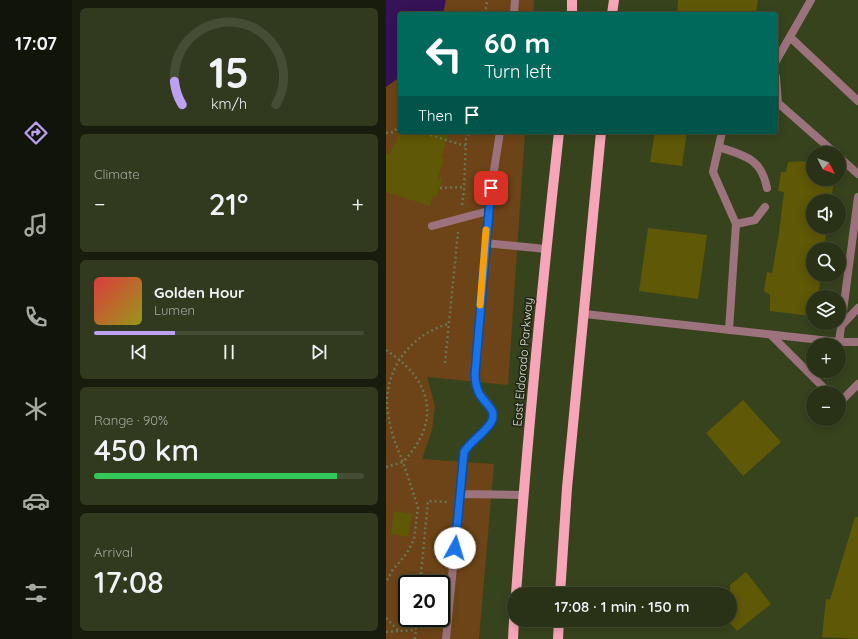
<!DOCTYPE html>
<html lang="en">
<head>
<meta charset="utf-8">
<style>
  body { margin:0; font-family:Quicksand,sans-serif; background:#313a1f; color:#f1f3f6; height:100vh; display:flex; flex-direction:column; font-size:15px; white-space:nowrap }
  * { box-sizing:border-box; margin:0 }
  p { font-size:13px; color:#a5aaa1 }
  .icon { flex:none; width:22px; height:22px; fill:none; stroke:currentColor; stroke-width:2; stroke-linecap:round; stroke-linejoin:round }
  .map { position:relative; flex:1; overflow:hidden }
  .panel { display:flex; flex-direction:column; gap:8px; padding:8px; background:#171c0c; width:314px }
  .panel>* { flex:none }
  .banner { position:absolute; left:12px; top:12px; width:380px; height:122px; border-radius:4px; box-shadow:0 2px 10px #0003,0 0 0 1px #454d35; background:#00695c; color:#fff; overflow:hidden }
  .needle { width:26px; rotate:132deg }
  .controls { position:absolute; left:420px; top:146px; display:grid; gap:8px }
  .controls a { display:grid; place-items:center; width:40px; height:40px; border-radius:50%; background:#293216; box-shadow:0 2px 10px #0003,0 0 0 1px #454d35; font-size:20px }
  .speed { position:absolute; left:12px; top:575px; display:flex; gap:8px; font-size:20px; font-weight:700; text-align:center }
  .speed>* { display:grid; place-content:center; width:52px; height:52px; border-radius:50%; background:#293216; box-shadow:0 2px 10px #0003,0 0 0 1px #454d35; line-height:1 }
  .speed .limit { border:2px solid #111; border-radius:6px; background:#fff; color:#111 }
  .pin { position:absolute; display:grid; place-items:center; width:34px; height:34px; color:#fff; margin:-17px; border-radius:8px; box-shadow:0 2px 6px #0006 }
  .me { position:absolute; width:44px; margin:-22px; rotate:6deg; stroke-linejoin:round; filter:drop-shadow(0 0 3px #0008) }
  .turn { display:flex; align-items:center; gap:14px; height:84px; padding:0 20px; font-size:18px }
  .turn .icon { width:52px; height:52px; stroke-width:2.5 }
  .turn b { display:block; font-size:28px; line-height:34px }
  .then { display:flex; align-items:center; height:38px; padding:0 20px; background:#0003; gap:8px; font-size:15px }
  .big { font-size:30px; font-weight:600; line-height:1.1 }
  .panel .card { flex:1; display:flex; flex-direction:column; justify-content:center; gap:6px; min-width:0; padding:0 14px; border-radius:6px; background:#313a1f }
  .panel .dial { align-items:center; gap:0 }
  .dial svg { height:104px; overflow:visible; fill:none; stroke:#454d35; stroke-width:7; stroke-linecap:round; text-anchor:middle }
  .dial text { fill:#f1f3f6; stroke:none }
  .song { display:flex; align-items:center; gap:12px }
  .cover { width:48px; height:48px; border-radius:6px; background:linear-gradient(135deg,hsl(0 70% 55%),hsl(60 70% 35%)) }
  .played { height:4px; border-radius:2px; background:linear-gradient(90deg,#bca0f2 30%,#454d35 30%) }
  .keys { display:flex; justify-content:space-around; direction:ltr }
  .heat { display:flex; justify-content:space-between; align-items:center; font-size:22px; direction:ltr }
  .charge { height:6px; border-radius:3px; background:linear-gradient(90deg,#34c759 90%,#454d35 0) }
  .trip { position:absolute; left:121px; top:587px; width:230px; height:40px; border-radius:20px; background:#293216; box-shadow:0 2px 10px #0003,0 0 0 1px #454d35; font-weight:600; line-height:40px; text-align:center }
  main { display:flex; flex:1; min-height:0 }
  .menu { display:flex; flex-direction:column; width:72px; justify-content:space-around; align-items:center; background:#101409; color:#a5aaa1 }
  .menu .icon { width:28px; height:28px }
  .menu .on { color:#bca0f2 }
  .menu b { font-size:18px; color:#f1f3f6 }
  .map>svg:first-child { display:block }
</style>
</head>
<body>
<main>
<nav class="menu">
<b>17:07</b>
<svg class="icon on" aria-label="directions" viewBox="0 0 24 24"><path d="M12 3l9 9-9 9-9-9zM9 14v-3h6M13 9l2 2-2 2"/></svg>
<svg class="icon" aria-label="music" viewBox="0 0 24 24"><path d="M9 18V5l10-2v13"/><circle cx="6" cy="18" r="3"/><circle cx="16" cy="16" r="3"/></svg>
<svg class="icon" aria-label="phone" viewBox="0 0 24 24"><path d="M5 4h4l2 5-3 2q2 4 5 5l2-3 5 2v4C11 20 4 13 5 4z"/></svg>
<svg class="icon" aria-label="climate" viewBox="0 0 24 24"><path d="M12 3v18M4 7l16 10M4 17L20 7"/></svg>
<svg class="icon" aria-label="car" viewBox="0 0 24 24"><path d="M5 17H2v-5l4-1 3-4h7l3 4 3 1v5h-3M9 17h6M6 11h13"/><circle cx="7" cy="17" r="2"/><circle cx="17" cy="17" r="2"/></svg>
<svg class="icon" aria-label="filters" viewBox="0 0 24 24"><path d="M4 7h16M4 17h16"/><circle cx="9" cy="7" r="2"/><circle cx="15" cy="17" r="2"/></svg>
</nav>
<section class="panel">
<div class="card dial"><svg viewBox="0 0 100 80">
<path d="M14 69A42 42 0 1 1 86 69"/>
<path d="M14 69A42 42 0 0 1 8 51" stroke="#bca0f2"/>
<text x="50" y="56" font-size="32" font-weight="700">15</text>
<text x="50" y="72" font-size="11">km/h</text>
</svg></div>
<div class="card"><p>Climate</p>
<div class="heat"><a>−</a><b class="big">21°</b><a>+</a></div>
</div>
<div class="card">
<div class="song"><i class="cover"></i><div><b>Golden Hour</b><p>Lumen</p></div></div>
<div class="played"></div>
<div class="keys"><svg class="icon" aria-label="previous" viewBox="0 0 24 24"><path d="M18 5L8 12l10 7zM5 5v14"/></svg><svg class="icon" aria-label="pause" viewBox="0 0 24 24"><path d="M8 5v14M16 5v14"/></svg><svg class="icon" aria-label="next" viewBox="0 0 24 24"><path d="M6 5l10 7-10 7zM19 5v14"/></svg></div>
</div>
<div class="card"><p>Range · 90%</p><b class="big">450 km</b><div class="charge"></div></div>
<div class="card"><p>Arrival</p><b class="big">17:08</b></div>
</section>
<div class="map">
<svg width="472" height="639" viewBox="0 0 472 639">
  <rect width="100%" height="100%" fill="#37431d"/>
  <path fill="#6d4417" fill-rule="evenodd" d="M0 0H148L147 14H14V132H139L122 385 41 377 49 406 46 430 36 459 108 464 93 639H0ZM21 584H55V618H21Z"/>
  <path fill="#361256" d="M0 0H60L57 14H14V77L0 87Z"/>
  <path fill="#5f5807" d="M292 0H372L370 14H291Z
    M12 132H63L55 157 58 158 52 178 56 179 51 197 47 196 44 206 0 192V153L4 155 8 143 10 144Z
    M269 132H301L296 166 264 162Z
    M422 161V163L427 164V179H448L445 201H427V227H441L438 249H427V275H435L432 297H427V310H425V316L384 311V295L378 291 381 272 386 273 393 233 398 192 392 191 395 172H400L402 162Z
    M262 228 321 235 312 299 253 291Z
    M357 400 395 442 357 476 320 433Z
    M8 511 26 514 22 537 5 534Z
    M469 517H472V639L436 637 440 599 444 600Z
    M360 572 385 604 351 631 344 623V585Z"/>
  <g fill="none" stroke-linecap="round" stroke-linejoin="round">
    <path stroke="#6b7655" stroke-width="2.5" stroke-dasharray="2 3" stroke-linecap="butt" d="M99 14 101 0
      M35 132 79 146
      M0 133 8 132 14 123
      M54 188 78 187
      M76 205 78 190 80 139 84 132
      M0 350C46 380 56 421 17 462 9 444 2 424 1 403 1 365 27 334 62 324
      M59 363 72 232
      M0 467 17 462 32 507 28 539 21 553 6 571 0 582
      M34 584 42 501 61 502
      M0 618 13 631 30 630
      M0 632 13 631
      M29 639 31 618"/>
    <path stroke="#9c737c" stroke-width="8" d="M128 14 129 0
      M404 37 472 101
      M390 61 425 0
      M390 77 392 103 449 153
      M336 132 327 172 350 224 343 330
      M333 147C359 156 375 158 381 188
      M453 157 472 174
      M350 224 369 220 379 207
      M46 226 102 211
      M99 243 160 249
      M199 314 453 342H472
      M455 326 472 308
      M385 335 443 393
      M453 342 472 197
      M453 403 472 384
      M74 494 137 495
      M60 639 78 452C85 441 96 435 104 424 115 408 94 400 90 386 89 383 89 378 89 374L103 202 114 132"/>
    <path stroke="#f7a6b9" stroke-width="10" d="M186 14V0
      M226 14 228 0
      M130 594C141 440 156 286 173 132
      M174 594 181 488 215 132
      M127 639 128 620
      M172 639 173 620"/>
  </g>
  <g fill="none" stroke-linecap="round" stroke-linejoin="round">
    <defs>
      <path id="route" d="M69 548 78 452C85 441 96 435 104 424 113 411 100 405 94 395 90 388 89 382 89 374L105 188"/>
    </defs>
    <use href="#route" stroke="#114b97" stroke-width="10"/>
    <use href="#route" stroke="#1a73e8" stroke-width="7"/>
    <path stroke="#f59e0b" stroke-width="7" d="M94 305 100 230"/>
  </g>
  <g text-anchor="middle" stroke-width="3.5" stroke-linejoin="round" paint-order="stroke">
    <g font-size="12" fill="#dce5ce" stroke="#222717">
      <text transform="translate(137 362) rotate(-85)" y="4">East Eldorado Parkway</text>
    </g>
  </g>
</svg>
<div class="controls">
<a><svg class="needle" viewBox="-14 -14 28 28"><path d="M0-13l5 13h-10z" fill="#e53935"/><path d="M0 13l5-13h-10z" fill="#a5aaa1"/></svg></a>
<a><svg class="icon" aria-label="sound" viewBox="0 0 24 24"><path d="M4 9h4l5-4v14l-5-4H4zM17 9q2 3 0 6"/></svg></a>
<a><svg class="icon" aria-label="search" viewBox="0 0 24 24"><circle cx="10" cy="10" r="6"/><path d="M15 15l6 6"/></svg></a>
<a><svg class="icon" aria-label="layers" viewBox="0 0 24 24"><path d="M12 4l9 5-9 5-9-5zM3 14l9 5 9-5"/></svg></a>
<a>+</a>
<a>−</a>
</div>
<div class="speed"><div class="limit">20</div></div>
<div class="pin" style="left:105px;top:188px;background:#d93025"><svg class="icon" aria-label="arrive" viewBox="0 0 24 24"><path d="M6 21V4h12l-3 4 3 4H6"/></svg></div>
<svg class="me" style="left:69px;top:548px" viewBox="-20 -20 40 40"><circle r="19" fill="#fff"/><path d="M0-13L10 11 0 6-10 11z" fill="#1a73e8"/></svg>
<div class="trip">17:08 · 1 min · 150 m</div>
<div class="banner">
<div class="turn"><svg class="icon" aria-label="left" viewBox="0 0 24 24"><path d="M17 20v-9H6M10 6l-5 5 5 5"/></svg><div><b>60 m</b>Turn left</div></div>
<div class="then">Then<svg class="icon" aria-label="arrive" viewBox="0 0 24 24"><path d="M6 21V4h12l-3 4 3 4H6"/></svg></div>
</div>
</div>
</main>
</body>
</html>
